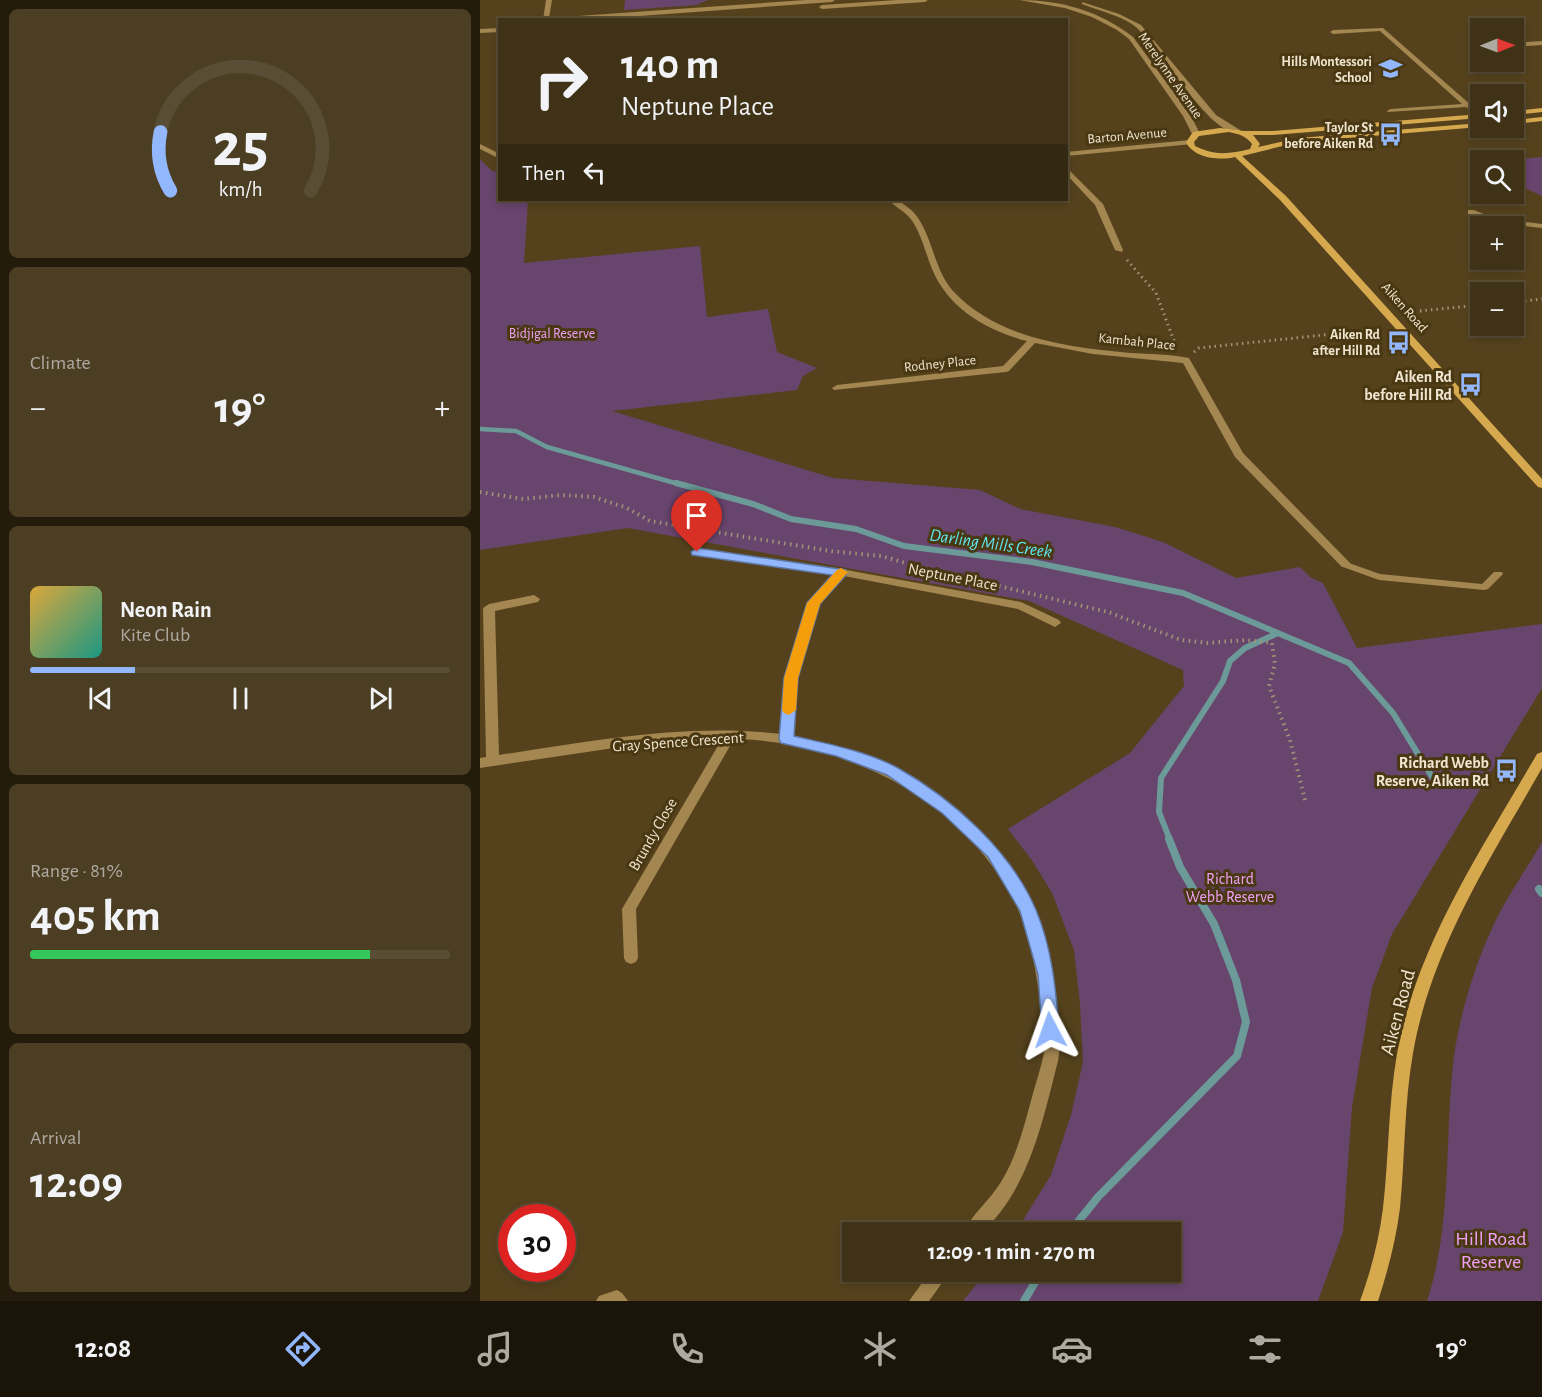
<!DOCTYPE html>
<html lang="en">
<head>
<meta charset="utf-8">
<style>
  body { margin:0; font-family:"Alegreya Sans",sans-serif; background:#4b3e23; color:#f1f3f6; height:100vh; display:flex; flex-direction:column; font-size:22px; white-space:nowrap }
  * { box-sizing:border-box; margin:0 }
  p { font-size:20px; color:#aeaaa1 }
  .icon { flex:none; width:33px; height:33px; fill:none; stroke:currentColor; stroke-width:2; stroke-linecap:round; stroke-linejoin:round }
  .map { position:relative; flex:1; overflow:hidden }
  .sheet { display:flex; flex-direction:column; gap:9px; padding:9px; background:#231c0c; width:480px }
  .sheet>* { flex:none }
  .banner { position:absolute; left:18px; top:18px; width:570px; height:183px; border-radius:0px; box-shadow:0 3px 9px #0003,0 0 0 2px #594d35; background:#403216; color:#f1f3f6; overflow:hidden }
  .needle { width:39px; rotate:89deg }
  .buttons { position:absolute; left:990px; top:18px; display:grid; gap:12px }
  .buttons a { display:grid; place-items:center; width:54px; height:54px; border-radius:0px; background:#403216; box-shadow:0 3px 9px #0003,0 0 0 2px #594d35; font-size:30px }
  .speed { position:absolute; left:18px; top:1204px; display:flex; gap:12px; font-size:30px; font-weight:700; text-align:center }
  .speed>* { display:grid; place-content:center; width:78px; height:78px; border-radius:50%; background:#403216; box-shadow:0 3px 9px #0003,0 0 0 2px #594d35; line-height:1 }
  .speed .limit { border:9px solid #d22; background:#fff; color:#111 }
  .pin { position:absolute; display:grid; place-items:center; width:51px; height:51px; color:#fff; margin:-62px -26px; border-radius:50% 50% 50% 0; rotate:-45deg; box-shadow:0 0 6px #0007 }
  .pin .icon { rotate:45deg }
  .me { position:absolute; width:66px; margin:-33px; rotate:356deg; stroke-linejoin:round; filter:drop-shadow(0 0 4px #0008) }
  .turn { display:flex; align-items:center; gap:21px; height:126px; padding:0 24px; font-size:27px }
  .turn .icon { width:78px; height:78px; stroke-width:2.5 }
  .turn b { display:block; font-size:42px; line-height:51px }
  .then { display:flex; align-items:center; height:57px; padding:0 24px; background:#0003; gap:12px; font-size:22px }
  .big { font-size:45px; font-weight:700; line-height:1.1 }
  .sheet .widget { flex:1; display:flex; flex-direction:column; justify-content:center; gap:9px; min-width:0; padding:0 21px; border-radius:9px; background:#4b3e23 }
  .sheet .dial { align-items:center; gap:0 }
  .dial svg { height:156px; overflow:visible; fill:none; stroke:#594d35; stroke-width:7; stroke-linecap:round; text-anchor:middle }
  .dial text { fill:#f1f3f6; stroke:none }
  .song { display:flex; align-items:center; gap:18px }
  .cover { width:72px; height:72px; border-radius:9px; background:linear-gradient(135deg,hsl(40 70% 55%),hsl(170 70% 35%)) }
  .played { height:6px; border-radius:3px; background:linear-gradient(90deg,#92b7fd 25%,#594d35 25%) }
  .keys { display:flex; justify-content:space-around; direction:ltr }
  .heat { display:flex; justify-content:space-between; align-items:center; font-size:33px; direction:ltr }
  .charge { height:9px; border-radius:4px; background:linear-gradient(90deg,#34c759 81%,#594d35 0) }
  .trip { position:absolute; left:362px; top:1222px; width:339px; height:60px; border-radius:0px; background:#403216; box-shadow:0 3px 9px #0003,0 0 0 2px #594d35; font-weight:700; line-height:60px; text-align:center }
  .tabs { display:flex; height:96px; justify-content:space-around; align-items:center; background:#1a1409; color:#aeaaa1 }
  .tabs .icon { width:42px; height:42px }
  .tabs .active { color:#92b7fd }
  .tabs b { font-size:27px; color:#f1f3f6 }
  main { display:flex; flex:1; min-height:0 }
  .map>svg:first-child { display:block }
</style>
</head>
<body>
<main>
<section class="sheet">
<div class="widget dial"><svg viewBox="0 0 100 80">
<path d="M14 69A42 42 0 1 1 86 69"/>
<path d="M14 69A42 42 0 0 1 9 39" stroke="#92b7fd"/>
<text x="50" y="56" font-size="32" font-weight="700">25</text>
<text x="50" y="72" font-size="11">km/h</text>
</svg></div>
<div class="widget"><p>Climate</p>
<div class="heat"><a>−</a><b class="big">19°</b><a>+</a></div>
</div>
<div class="widget">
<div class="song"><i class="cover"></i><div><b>Neon Rain</b><p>Kite Club</p></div></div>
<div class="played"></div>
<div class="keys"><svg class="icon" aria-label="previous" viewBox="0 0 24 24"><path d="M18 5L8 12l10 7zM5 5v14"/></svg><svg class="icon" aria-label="pause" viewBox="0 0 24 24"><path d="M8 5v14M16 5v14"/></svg><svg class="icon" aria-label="next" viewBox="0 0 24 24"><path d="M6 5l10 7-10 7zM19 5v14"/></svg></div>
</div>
<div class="widget"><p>Range · 81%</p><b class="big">405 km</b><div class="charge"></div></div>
<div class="widget"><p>Arrival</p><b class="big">12:09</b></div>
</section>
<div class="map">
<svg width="1062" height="1301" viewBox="0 0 1062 1301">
  <rect width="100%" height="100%" fill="#55421d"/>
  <path fill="#68456d" d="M145 0H228L216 5 144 10Z
    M1062 157V196L1047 189 1034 176V160H1029Z
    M0 159 12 171 19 172 20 200H48L44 263 220 246 227 317 288 309 297 352 337 368 323 376 317 390 132 411 353 478 500 490 540 509 635 527 683 542 756 578 820 567 830 577 843 583 877 648 1062 624V688L912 934 892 988 872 1107 863 1232 838 1301H483L506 1272H690V1233H535L571 1175 591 1115 603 1062 600 1004 594 950 572 893 551 859 528 829 650 753 704 686 703 670 549 601 148 528 0 550Z
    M1062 842V1301H947C973 1223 964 1137 974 1056 980 1016 993 970 1010 933 1023 902 1045 872 1062 842Z"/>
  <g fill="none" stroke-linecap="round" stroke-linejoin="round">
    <path stroke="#6b9a98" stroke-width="4.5" d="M0 429 36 431 67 447 202 485"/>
    <path stroke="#6b9a98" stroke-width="6" d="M196 483 273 504 311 519 376 529 424 546 552 562 703 593 869 663 913 713 957 785
      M690 840 679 812 681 778 743 681 750 661 765 648 798 633"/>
    <path stroke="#6b9a98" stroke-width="8" d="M1059 889 1062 893
      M589 1233 618 1197 757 1056 766 1022 756 980 734 924 700 867 689 839
      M544 1301 561 1272"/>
    <path stroke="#a39477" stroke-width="3" stroke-dasharray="1.5 4" stroke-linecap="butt" d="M647 260 676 293 696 346
      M1034 302 1062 299
      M929 312 1000 305
      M714 352 719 348 901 329"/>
    <path stroke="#a39477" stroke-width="4" stroke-dasharray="1.5 4.5" stroke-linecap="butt" d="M0 492 43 499 81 495 114 497 147 508 170 521 350 551 401 556 482 579
      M519 586 628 612 701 640 728 643 766 640 792 643 795 664 789 686 810 740 826 804"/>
    <path fill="#a38650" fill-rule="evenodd" d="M903 28 1000 113V118L986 107 908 112 907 111 910 109 982 104 900 31 853 34 850 32 853 30Z
      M866 562 900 574 1002 584 1014 572H1022L1023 574 1008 589 1004 590 899 580 863 567 861 565 863 563Z
      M137 1290 142 1293 148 1301H116L119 1296Z"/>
    <path fill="#a38650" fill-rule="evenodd" d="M66 0H72L69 18 326 0H355L352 2 105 20H63Z
      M417 0H448L445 2 342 9 339 7 342 5Z
      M539 0C581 0 620 11 653 37L711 116 720 134 719 136H713L703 116 649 39 637 30 612 17 585 8Z
      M602 2 639 14 661 25 736 115 760 130V134C729 135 681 49 657 28 644 16 619 11 602 4Z
      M20 28V32L0 33V29Z
      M1062 41V45L1034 47V43Z
      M710 140H713V144L586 156V152Z
      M0 144 20 154V159L0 149Z
      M586 167 623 204 643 250 642 252 635 250 615 205 586 174Z
      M409 200H417C425 205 433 210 438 218 453 240 455 271 473 291 518 339 588 347 650 353 670 354 690 354 709 358L763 453 870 563 872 565 870 567H862L755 457 703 363 613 354 555 343 529 371 526 372 354 390 352 388 357 385 523 366 547 341C507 331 468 308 452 269 445 252 441 232 430 218 424 211 415 207 409 200Z
      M988 210H994L1013 218 1062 224V228L1011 222 988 214Z
      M217 549 361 569 541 602 579 620 581 623 575 627 538 609 364 576 338 604 317 678 314 736C346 744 379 752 409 767 497 810 556 883 572 979 576 1006 583 1034 578 1061 567 1104 557 1150 536 1188 527 1205 515 1219 503 1233H483C492 1214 510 1200 521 1182 537 1156 544 1126 552 1097 556 1082 561 1068 564 1053 567 1030 561 1003 557 981 553 954 547 927 535 903 483 800 367 741 254 739L156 909 158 958 156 962 151 964 146 962 144 958 142 909 242 739 154 745 0 768V758L6 757 3 608 9 604 54 595 60 599 58 602 15 611 19 755C113 741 206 723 301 734L305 678 327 603 353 574 213 554 211 552 213 550Z
      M450 1272H470L449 1301H429Z"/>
    <path fill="#d6a94e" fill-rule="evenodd" d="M1062 108V112L1034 115V111Z
      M1000 114V118L793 135H773L780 144 778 147 819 138 1000 123V127L819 142 762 156 806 196 1062 479V488L1058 487 800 200 755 157C740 161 713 158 706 142L713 132 740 128 764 131H793ZM749 132C759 134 766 136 772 144L770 149C749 154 735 156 715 146L714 142 719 136Z
      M1062 117V121L1034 124V120Z
      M1062 752V768C1010 859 951 949 933 1053 924 1104 925 1157 920 1208 916 1240 908 1270 898 1301H880C891 1271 899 1240 903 1208 909 1157 908 1105 917 1054 937 944 1002 849 1057 754Z"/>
  </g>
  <path fill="#92b7fd" stroke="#5f77a4" stroke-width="1.5" d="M217 548 366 570V575L340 604 318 678 314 736C348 744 387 751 418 768 473 799 531 851 556 910 572 948 576 990 579 1030L577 1036 570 1038 564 1036 562 1030 558 975 540 911 508 857 462 813 407 775 356 756 301 743 299 739 304 678 327 603 352 575 212 555 211 552Z"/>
  <path fill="#f59e0b" d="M361 568 368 572 340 604 318 678 316 710 309 715 304 713 302 710 304 678 327 603 357 570Z"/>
  <defs>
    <symbol id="school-bare" viewBox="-9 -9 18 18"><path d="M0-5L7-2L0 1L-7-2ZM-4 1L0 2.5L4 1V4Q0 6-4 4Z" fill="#92b7fd" stroke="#4a3812" stroke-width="2.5" paint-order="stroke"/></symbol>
    <symbol id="bus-bare" viewBox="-9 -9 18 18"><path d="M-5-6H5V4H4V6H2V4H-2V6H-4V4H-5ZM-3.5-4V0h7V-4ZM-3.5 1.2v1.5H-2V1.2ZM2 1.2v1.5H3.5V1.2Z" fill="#92b7fd" stroke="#4a3812" stroke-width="2.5" paint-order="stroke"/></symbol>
  </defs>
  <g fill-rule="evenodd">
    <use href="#school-bare" x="894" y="52" width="33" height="33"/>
    <use href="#bus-bare" x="894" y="118" width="33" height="33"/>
    <use href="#bus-bare" x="902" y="326" width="33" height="33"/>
    <use href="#bus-bare" x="974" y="368" width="33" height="33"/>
    <use href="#bus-bare" x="1010" y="754" width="33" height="33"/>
  </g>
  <g text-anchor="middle" stroke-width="6" stroke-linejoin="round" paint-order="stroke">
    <g font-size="14" font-weight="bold" fill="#efe4cf" stroke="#4a3812" text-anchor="end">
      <text x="892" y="66">Hills Montessori<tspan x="892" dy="16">School</tspan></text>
      <text x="893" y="132">Taylor St<tspan x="893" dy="16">before Aiken Rd</tspan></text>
      <text x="900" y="339">Aiken Rd<tspan x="900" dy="16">after Hill Rd</tspan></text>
    </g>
    <g font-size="14" fill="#efe4cf" stroke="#4a3812">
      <text transform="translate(691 75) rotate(55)" y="5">Merelynne Avenue</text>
      <text transform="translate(647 135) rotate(-5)" y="5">Barton Avenue</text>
      <text transform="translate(925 307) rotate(48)" y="5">Aiken Road</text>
      <text transform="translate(657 341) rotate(6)" y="5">Kambah Place</text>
      <text transform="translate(460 363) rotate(-6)" y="5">Rodney Place</text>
    </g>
    <g font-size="14" fill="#efa0f9" stroke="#4a3812">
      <text x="72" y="338">Bidjigal Reserve</text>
    </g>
    <g font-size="16" font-weight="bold" fill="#efe4cf" stroke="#4a3812" text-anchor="end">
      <text x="972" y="382">Aiken Rd<tspan x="972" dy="18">before Hill Rd</tspan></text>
      <text x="1009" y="768">Richard Webb<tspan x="1009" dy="18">Reserve, Aiken Rd</tspan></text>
    </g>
    <g font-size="16" fill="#efe4cf" stroke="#4a3812">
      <text transform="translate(473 576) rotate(11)" y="6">Neptune Place</text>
      <text transform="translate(198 741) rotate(-4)" y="6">Gray Spence Crescent</text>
      <text transform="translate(172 834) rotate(-60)" y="6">Brundy Close</text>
    </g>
    <g font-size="16" fill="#efa0f9" stroke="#4a3812">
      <text x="750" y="884">Richard<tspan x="750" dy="18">Webb Reserve</tspan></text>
    </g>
    <g font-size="18" font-style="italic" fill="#5fe7f2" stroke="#4a3812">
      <text transform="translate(511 543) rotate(8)" y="6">Darling Mills Creek</text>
    </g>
    <g font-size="20" fill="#efe4cf" stroke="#4a3812">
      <text transform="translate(917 1012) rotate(-75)" y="7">Aiken Road</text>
    </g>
    <g font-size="20" fill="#efa0f9" stroke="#4a3812">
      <text x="1011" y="1245">Hill Road<tspan x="1011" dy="23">Reserve</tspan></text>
    </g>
  </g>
</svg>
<div class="buttons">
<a><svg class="needle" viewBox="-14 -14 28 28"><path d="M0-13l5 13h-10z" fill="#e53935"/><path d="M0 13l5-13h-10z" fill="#aeaaa1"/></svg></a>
<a><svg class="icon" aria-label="sound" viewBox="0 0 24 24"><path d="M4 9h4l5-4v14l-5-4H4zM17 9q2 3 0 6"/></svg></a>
<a><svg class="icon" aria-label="search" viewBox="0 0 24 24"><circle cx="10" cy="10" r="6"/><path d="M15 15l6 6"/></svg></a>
<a>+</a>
<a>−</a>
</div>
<div class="speed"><div class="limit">30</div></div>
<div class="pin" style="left:217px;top:552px;background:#d93025"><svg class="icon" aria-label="arrive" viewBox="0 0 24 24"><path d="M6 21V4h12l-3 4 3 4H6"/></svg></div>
<svg class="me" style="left:570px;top:1030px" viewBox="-20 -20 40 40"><path d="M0-17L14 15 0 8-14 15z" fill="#92b7fd" stroke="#fff" stroke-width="4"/></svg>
<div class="trip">12:09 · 1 min · 270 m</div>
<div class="banner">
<div class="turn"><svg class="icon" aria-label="right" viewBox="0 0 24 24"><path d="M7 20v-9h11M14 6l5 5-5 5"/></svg><div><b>140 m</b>Neptune Place</div></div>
<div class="then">Then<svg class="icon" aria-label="left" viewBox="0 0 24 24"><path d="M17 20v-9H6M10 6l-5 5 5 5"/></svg></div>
</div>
</div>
</main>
<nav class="tabs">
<b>12:08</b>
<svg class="icon active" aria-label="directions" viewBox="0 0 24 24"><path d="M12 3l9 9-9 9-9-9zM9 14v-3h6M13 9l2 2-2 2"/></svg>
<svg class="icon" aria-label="music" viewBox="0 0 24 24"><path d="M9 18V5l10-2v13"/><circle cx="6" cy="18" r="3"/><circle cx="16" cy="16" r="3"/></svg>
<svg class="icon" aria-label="phone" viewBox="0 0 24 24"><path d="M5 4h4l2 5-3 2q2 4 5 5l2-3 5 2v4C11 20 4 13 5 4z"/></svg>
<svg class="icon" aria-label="climate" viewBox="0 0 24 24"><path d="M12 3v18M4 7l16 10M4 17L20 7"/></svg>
<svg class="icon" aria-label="car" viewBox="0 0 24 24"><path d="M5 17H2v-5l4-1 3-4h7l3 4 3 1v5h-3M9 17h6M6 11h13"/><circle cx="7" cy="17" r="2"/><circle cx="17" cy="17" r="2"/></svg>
<svg class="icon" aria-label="filters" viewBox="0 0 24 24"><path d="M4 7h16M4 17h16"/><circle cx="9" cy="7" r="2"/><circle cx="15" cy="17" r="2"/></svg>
<b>19°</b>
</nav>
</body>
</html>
